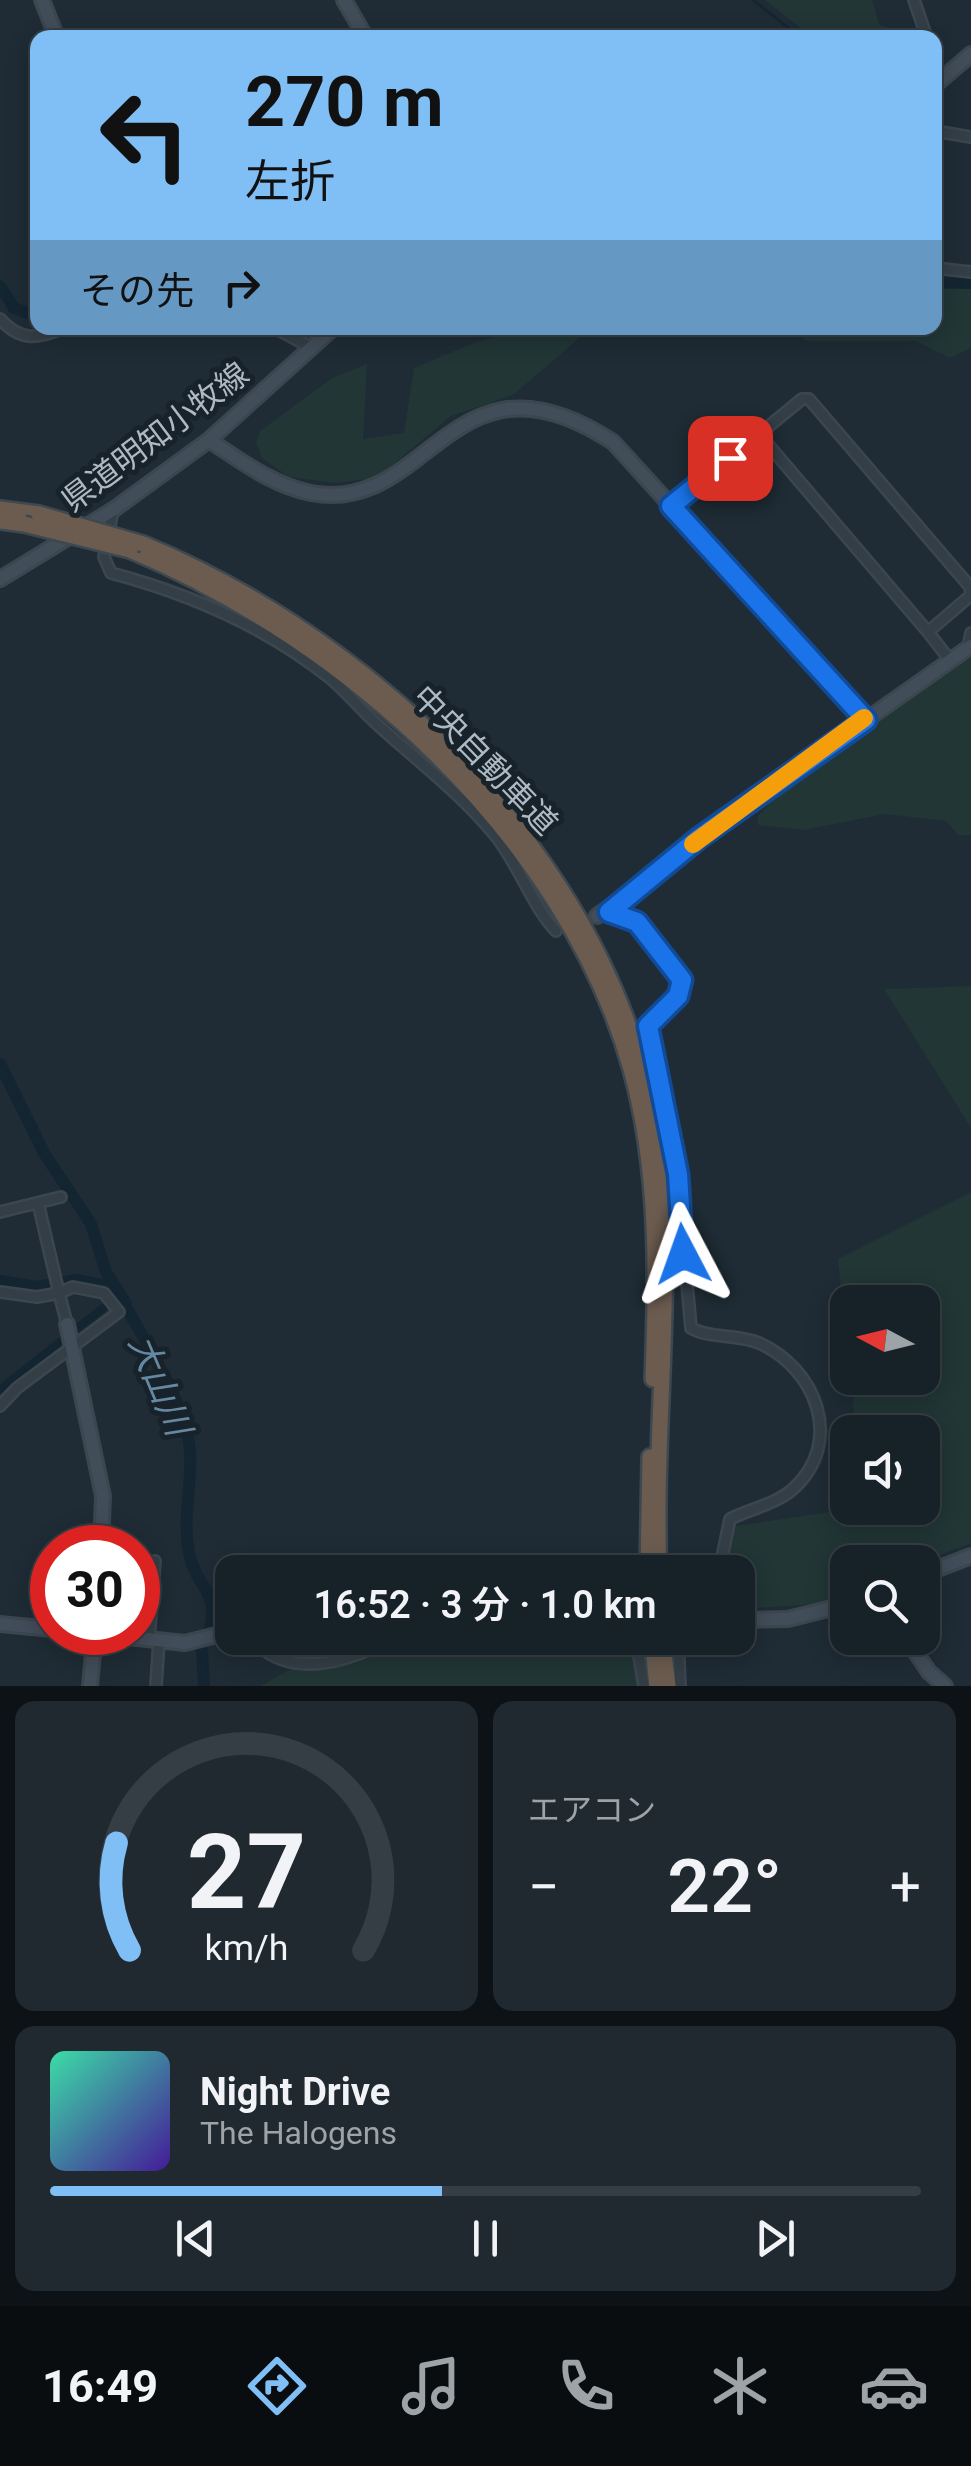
<!DOCTYPE html>
<html lang="ja">
<head>
<meta charset="utf-8">
<style>
  body { margin:0; font-family:Roboto,"Noto Sans JP",sans-serif; background:#202930; color:#f1f3f6; height:100vh; display:flex; flex-direction:column; font-size:38px; white-space:nowrap }
  * { box-sizing:border-box; margin:0 }
  p { font-size:32px; color:#9ea3a8 }
  .icon { flex:none; width:55px; height:55px; fill:none; stroke:currentColor; stroke-width:2; stroke-linecap:round; stroke-linejoin:round }
  .map { position:relative; height:1686px; overflow:hidden }
  .side { display:flex; flex-direction:column; gap:15px; padding:15px; background:#0d1216; flex:1 }
  .side>* { flex:none }
  .banner { position:absolute; left:30px; top:30px; width:912px; height:305px; border-radius:20px; box-shadow:0 5px 25px #0003,0 0 0 2px #363e45; background:#80bff5; color:#111; overflow:hidden }
  .needle { width:65px; rotate:277deg }
  .tools { position:absolute; left:830px; top:1285px; display:grid; gap:20px }
  .tools a { display:grid; place-items:center; width:110px; height:110px; border-radius:20px; background:#172128; box-shadow:0 5px 25px #0003,0 0 0 2px #363e45; font-size:50px }
  .speed { position:absolute; left:30px; top:1525px; display:flex; gap:20px; font-size:50px; font-weight:700; text-align:center }
  .speed>* { display:grid; place-content:center; width:130px; height:130px; border-radius:50%; background:#172128; box-shadow:0 5px 25px #0003,0 0 0 2px #363e45; line-height:1 }
  .speed .limit { border:15px solid #d22; background:#fff; color:#111 }
  .pin { position:absolute; display:grid; place-items:center; width:85px; height:85px; color:#fff; margin:-42px; border-radius:20px; box-shadow:0 5px 15px #0006 }
  .me { position:absolute; width:110px; margin:-55px; rotate:356deg; stroke-linejoin:round; filter:drop-shadow(0 0 8px #0008) }
  .turn { display:flex; align-items:center; gap:35px; height:210px; padding:0 50px; font-size:45px }
  .turn .icon { width:130px; height:130px; stroke-width:2.5 }
  .turn b { display:block; font-size:70px; line-height:85px }
  .then { display:flex; align-items:center; height:95px; padding:0 50px; background:#0003; gap:20px; font-size:38px }
  .big { font-size:75px; font-weight:600; line-height:1.1 }
  .side .tile { flex:1; display:flex; flex-direction:column; justify-content:center; gap:15px; min-width:0; padding:0 35px; border-radius:20px; background:#202930 }
  .side .dial { align-items:center; gap:0 }
  .dial svg { height:260px; overflow:visible; fill:none; stroke:#363e45; stroke-width:7; stroke-linecap:round; text-anchor:middle }
  .dial text { fill:#f1f3f6; stroke:none }
  .song { display:flex; align-items:center; gap:30px }
  .cover { width:120px; height:120px; border-radius:15px; background:linear-gradient(135deg,hsl(160 70% 55%),hsl(260 70% 35%)) }
  .played { height:10px; border-radius:5px; background:linear-gradient(90deg,#80bff5 45%,#363e45 45%) }
  .keys { display:flex; justify-content:space-around; direction:ltr }
  .heat { display:flex; justify-content:space-between; align-items:center; font-size:55px; direction:ltr }
  .side .tiles { flex:1; display:grid; gap:15px; grid-template-columns:1fr 1fr }
  .tile:last-child { grid-column:span 2 }
  .trip { position:absolute; left:215px; top:1555px; width:540px; height:100px; border-radius:20px; background:#172128; box-shadow:0 5px 25px #0003,0 0 0 2px #363e45; font-weight:600; line-height:100px; text-align:center }
  .tabs { display:flex; height:160px; justify-content:space-around; align-items:center; background:#090d10; color:#9ea3a8 }
  .tabs .icon { width:70px; height:70px }
  .tabs .on { color:#80bff5 }
  .tabs b { font-size:45px; color:#f1f3f6 }
  .map>svg:first-child { display:block }
</style>
</head>
<body>
<div class="map">
<svg width="971" height="1686" viewBox="0 0 971 1686">
  <rect width="100%" height="100%" fill="#1f2c35"/>
  <path fill="#213635" d="M765 0H872L879 24 912 37H812Z
    M971 288V348L950 358 916 341H807L788 328H935V289Z
    M528 328H591L513 395 451 416 377 478 335 483 289 477 262 458 256 443 260 431 332 378 367 364 363 439 404 433 414 368 476 342Z
    M971 658V835H958L946 821 885 814 804 830 758 825V816C817 750 895 702 971 658Z
    M971 986V1128L884 989Z
    M971 1192V1543L922 1562H848L847 1592 819 1604 738 1609V1572H726L736 1526 856 1508H922V1432H856L851 1378H922V1302H848L847 1350 838 1259Z
    M393 1638H634L642 1686H260L295 1667H319Z"/>
  <g fill="none" stroke-linecap="round" stroke-linejoin="round">
    <path stroke="#142532" stroke-width="2.5" d="M753 0 801 38"/>
    <path stroke="#142532" stroke-width="8" d="M0 1389 103 1308"/>
    <path stroke="#142532" stroke-width="12" d="M935 282 971 283
      M0 286 14 308 38 317
      M0 1064 44 1153 91 1224 106 1272 126 1304
      M0 1281 37 1287 77 1280 116 1288
      M129 1312C150 1350 188 1409 190 1453 192 1488 182 1518 189 1553 196 1589 221 1590 209 1632
      M202 1649 204 1686"/>
    <defs>
      <path id="street" d="M914 0 927 38
        M935 131 971 137
        M935 268 971 272
        M0 319C21 342 37 339 64 328
        M275 328 312 348
        M759 434 928 632
        M671 506 802 399H809L971 588 970 596 928 632 949 659
        M113 510 104 557 111 573C190 594 266 627 330 678 347 692 362 711 379 726 419 762 460 793 495 835 518 863 534 909 556 931
        M968 648 971 633
        M609 912 637 922 682 980 678 995 648 1027 677 1174 691 1328C711 1339 738 1334 759 1343 816 1368 845 1442 793 1489 776 1504 750 1509 730 1519L719 1572
        M0 1212 61 1197
        M0 1292 37 1297 59 1293 67 1324
        M0 1406 17 1388 119 1312 104 1293 73 1287 59 1293 38 1203
        M251 1638C288 1681 348 1663 392 1638
        M636 1638 644 1686
        M678 1638 680 1686
        M149 1639 155 1561
        M156 1686 159 1640"/>
      <path id="secondary" d="M42 0 57 38
        M344 0 366 38
        M935 85 971 54
        M209 440C241 461 272 485 311 493 430 516 452 336 613 442L866 720 971 646
        M0 579 113 510 209 440 333 328
        M597 916 680 858 699 838 866 720
        M67 1324 103 1496 101 1548
        M922 1575 971 1556
        M738 1620 788 1619 848 1604
        M0 1624 52 1629
        M81 1632 185 1643 232 1631
        M906 1638 929 1672 945 1686
        M90 1686 95 1632"/>
      <path id="highway" d="M0 509 39 514
        M0 521 24 524
        M143 544C388 645 630 883 659 1157 674 1296 653 1434 659 1572
        M130 550C348 641 566 837 631 1069 659 1170 657 1275 653 1379
        M648 1572 650 1457
        M652 1638 657 1686
        M662 1638 668 1686"/>
    </defs>
    <use href="#street" stroke="#3c464f" stroke-width="14"/>
    <use href="#secondary" stroke="#3c464f" stroke-width="18"/>
    <use href="#highway" stroke="#3d4850" stroke-width="20"/>
    <use href="#street" stroke="#333e46" stroke-width="9"/>
    <use href="#secondary" stroke="#414d59" stroke-width="12"/>
    <use href="#highway" stroke="#6c5c50" stroke-width="15"/>
    <defs>
      <path id="highway-bridge" d="M39 514 143 544
        M24 524 130 550"/>
    </defs>
    <use href="#highway-bridge" stroke="#3d4850" stroke-width="20" stroke-linecap="butt"/>
    <use href="#highway-bridge" stroke="#6c5c50" stroke-width="15"/>
  </g>
  <g fill="none" stroke-linecap="round" stroke-linejoin="round">
    <defs>
      <path id="route" d="M683 1254 678 1174 648 1026 678 996 682 980 637 922 609 912 699 838 866 720 671 506 730 458"/>
    </defs>
    <use href="#route" stroke="#114b97" stroke-width="25"/>
    <use href="#route" stroke="#1a73e8" stroke-width="18"/>
    <path stroke="#f59e0b" stroke-width="18" d="M693 844 864 718"/>
  </g>
  <g text-anchor="middle" stroke-width="10" stroke-linejoin="round" paint-order="stroke">
    <g font-size="32" fill="#adb9c3" stroke="#18222a">
      <text transform="translate(155 437) rotate(-37)" y="11">県道明知小牧線</text>
      <text transform="translate(485 760) rotate(46)" y="11">中央自動車道</text>
    </g>
    <g font-size="35" font-style="italic" fill="#6689a2" stroke="#18222a">
      <text transform="translate(160 1385) rotate(67)" y="12">大山川</text>
    </g>
  </g>
</svg>
<div class="tools">
<a><svg class="needle" viewBox="-14 -14 28 28"><path d="M0-13l5 13h-10z" fill="#e53935"/><path d="M0 13l5-13h-10z" fill="#9ea3a8"/></svg></a>
<a><svg class="icon" aria-label="sound" viewBox="0 0 24 24"><path d="M4 9h4l5-4v14l-5-4H4zM17 9q2 3 0 6"/></svg></a>
<a><svg class="icon" aria-label="search" viewBox="0 0 24 24"><circle cx="10" cy="10" r="6"/><path d="M15 15l6 6"/></svg></a>
</div>
<div class="speed"><div class="limit">30</div></div>
<div class="pin" style="left:730px;top:458px;background:#d93025"><svg class="icon" aria-label="arrive" viewBox="0 0 24 24"><path d="M6 21V4h12l-3 4 3 4H6"/></svg></div>
<svg class="me" style="left:683px;top:1254px" viewBox="-20 -20 40 40"><path d="M0-17L14 15 0 8-14 15z" fill="#1a73e8" stroke="#fff" stroke-width="4"/></svg>
<div class="trip">16:52 · 3 分 · 1.0 km</div>
<div class="banner">
<div class="turn"><svg class="icon" aria-label="left" viewBox="0 0 24 24"><path d="M17 20v-9H6M10 6l-5 5 5 5"/></svg><div><b>270 m</b>左折</div></div>
<div class="then">その先<svg class="icon" aria-label="right" viewBox="0 0 24 24"><path d="M7 20v-9h11M14 6l5 5-5 5"/></svg></div>
</div>
</div>
<section class="side">
<div class="tiles">
<div class="tile dial"><svg viewBox="0 0 100 80">
<path d="M14 69A42 42 0 1 1 86 69"/>
<path d="M14 69A42 42 0 0 1 10 36" stroke="#80bff5"/>
<text x="50" y="56" font-size="32" font-weight="700">27</text>
<text x="50" y="72" font-size="11">km/h</text>
</svg></div>
<div class="tile"><p>エアコン</p>
<div class="heat"><a>−</a><b class="big">22°</b><a>+</a></div>
</div>
<div class="tile">
<div class="song"><i class="cover"></i><div><b>Night Drive</b><p>The Halogens</p></div></div>
<div class="played"></div>
<div class="keys"><svg class="icon" aria-label="previous" viewBox="0 0 24 24"><path d="M18 5L8 12l10 7zM5 5v14"/></svg><svg class="icon" aria-label="pause" viewBox="0 0 24 24"><path d="M8 5v14M16 5v14"/></svg><svg class="icon" aria-label="next" viewBox="0 0 24 24"><path d="M6 5l10 7-10 7zM19 5v14"/></svg></div>
</div>
</div>
</section>
<nav class="tabs">
<b>16:49</b>
<svg class="icon on" aria-label="directions" viewBox="0 0 24 24"><path d="M12 3l9 9-9 9-9-9zM9 14v-3h6M13 9l2 2-2 2"/></svg>
<svg class="icon" aria-label="music" viewBox="0 0 24 24"><path d="M9 18V5l10-2v13"/><circle cx="6" cy="18" r="3"/><circle cx="16" cy="16" r="3"/></svg>
<svg class="icon" aria-label="phone" viewBox="0 0 24 24"><path d="M5 4h4l2 5-3 2q2 4 5 5l2-3 5 2v4C11 20 4 13 5 4z"/></svg>
<svg class="icon" aria-label="climate" viewBox="0 0 24 24"><path d="M12 3v18M4 7l16 10M4 17L20 7"/></svg>
<svg class="icon" aria-label="car" viewBox="0 0 24 24"><path d="M5 17H2v-5l4-1 3-4h7l3 4 3 1v5h-3M9 17h6M6 11h13"/><circle cx="7" cy="17" r="2"/><circle cx="17" cy="17" r="2"/></svg>
</nav>
</body>
</html>
